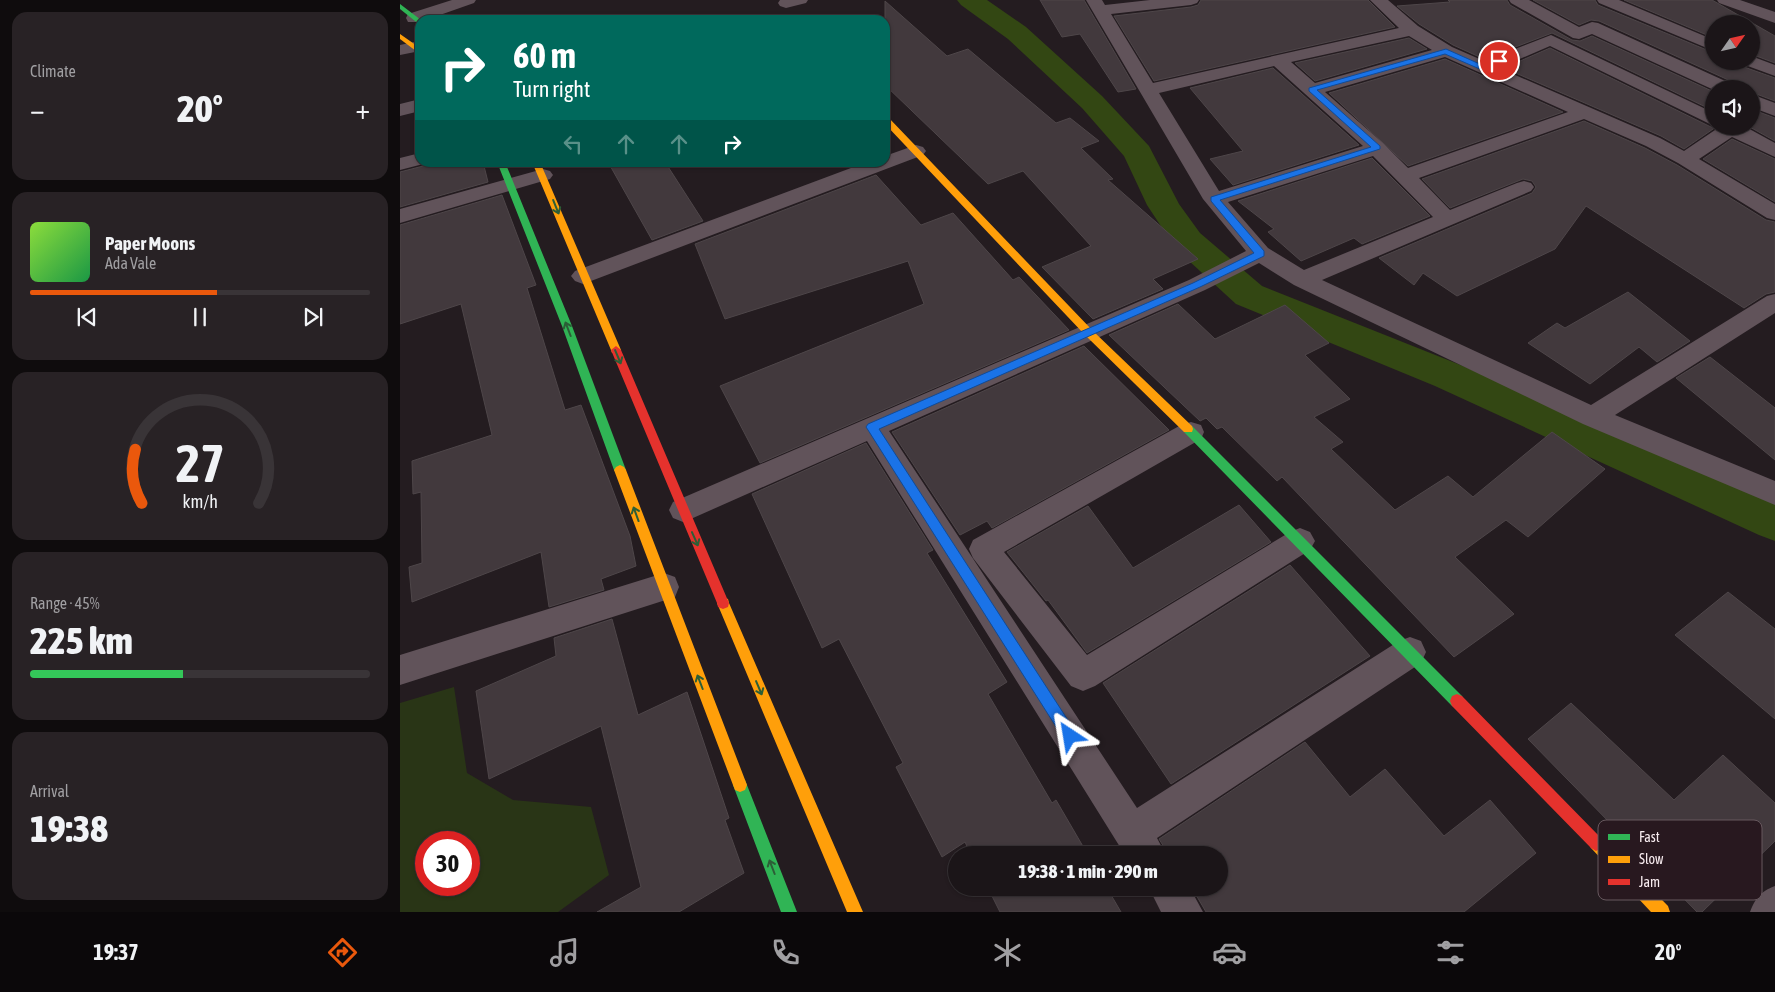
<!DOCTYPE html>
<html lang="en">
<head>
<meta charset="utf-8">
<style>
  body { margin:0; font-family:"Asap Condensed",sans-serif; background:#282225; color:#f1f3f6; height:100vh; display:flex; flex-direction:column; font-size:19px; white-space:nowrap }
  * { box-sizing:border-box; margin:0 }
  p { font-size:16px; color:#a09fa2 }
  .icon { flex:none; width:28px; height:28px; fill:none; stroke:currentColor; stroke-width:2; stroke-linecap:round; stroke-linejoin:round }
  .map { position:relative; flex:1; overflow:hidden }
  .panel { display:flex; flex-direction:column; gap:12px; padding:12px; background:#0f0c0d; width:400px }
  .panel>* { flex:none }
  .guide { position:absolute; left:15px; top:15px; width:475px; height:152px; border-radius:15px; box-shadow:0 1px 4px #0004,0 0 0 1px #393437; background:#00695c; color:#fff; overflow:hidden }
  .needle { width:32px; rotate:56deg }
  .controls { position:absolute; left:1305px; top:15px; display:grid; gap:10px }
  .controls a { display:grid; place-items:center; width:55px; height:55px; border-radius:50%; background:#1b1518; box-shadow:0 1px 4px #0004,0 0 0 1px #393437; font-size:25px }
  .speed { position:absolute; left:15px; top:831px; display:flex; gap:10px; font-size:25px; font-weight:700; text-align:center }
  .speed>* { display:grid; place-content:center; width:65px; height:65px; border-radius:50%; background:#1b1518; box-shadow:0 1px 4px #0004,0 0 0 1px #393437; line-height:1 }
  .speed .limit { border:8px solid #d22; background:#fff; color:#111 }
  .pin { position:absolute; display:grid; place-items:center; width:42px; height:42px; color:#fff; margin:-21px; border:2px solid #fff; border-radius:50%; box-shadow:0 1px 5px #0007 }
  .me { position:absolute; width:55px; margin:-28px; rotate:327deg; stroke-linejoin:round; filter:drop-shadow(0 0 4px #0008) }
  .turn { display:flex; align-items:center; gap:18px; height:105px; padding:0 15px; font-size:22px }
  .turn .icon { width:65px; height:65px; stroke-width:2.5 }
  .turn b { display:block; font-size:35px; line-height:42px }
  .lanes { display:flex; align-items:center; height:48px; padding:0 15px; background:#0003; justify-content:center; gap:25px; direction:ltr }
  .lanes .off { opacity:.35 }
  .big { font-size:38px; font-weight:800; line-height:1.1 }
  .panel .tile { flex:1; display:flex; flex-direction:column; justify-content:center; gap:8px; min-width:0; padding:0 18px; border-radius:15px; background:#282225 }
  .panel .dial { align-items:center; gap:0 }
  .dial svg { height:130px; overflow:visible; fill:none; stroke:#393437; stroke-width:7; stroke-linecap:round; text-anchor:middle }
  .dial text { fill:#f1f3f6; stroke:none }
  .song { display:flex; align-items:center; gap:15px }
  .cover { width:60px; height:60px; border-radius:8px; background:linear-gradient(135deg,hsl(90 70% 55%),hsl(140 70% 35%)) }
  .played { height:5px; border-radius:2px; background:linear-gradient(90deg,#ea580c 55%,#393437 55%) }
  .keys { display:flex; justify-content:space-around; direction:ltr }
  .heat { display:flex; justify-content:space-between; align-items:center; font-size:28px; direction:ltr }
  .charge { height:8px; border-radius:4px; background:linear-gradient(90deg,#34c759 45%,#393437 0) }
  .trip { position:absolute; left:548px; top:846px; width:280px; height:50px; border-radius:25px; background:#1b1518; box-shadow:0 1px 4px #0004,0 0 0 1px #393437; font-weight:800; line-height:50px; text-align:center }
  .menu { display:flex; height:80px; justify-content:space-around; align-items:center; background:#0b080a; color:#a09fa2 }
  .menu .icon { width:35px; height:35px }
  .menu .on { color:#ea580c }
  .menu b { font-size:22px; color:#f1f3f6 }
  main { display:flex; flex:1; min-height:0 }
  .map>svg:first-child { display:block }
</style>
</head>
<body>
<main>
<section class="panel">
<div class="tile"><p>Climate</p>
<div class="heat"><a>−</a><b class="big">20°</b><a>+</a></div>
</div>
<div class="tile">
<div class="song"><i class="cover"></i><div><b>Paper Moons</b><p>Ada Vale</p></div></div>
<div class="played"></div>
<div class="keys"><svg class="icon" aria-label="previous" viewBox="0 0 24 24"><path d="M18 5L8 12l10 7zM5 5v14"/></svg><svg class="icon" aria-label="pause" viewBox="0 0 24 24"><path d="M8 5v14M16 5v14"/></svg><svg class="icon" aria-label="next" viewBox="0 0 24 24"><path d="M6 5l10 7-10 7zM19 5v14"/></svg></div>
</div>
<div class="tile dial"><svg viewBox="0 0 100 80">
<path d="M14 69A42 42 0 1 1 86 69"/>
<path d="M14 69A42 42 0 0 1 10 36" stroke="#ea580c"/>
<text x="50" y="56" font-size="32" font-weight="700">27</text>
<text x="50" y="72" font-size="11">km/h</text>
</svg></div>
<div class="tile"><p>Range · 45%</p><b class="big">225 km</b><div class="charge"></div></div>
<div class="tile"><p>Arrival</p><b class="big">19:38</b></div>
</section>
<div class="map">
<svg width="1375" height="912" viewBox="0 0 1375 912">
  <rect width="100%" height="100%" fill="#241c20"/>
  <path fill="#293516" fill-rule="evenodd" d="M54 687 67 773 113 800 191 807 209 875 158 912H0V703ZM26 842H69V885H26Z"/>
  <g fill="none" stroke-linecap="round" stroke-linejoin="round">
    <path fill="#334713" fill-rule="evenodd" d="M557 0H587L626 27 702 96 749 146 779 204 800 233 862 286 1063 366 1375 502V541L1359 535 1035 386 836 304 776 249 747 205 724 156 682 108 608 39 561 5Z"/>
  </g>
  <path fill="#42393d" stroke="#4e4649" d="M640 0H684L736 89 718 92 680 34 662 37Z
    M801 0H968L995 27 754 81 714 16 791 7 798 5Z
    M1048 0H1107L1110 5 1172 40 1180 41 1192 36 1314 92V111L1152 33 1084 59 1053 45 1019 24 997 6 1050 2Z
    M1133 0H1195L1198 5 1314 53V61H1340L1344 67 1375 78V101L1351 92V89H1338L1335 83 1199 21 1191 20 1179 25Z
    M1224 0H1312L1375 36V63L1351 54V24H1314V38Z
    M485 1 547 56 568 49 656 123 670 118 699 141 681 148 713 179 708 180 798 259 753 279 763 289 693 319 642 267 691 246 623 171 588 184 485 85Z
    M1009 38 1027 49 915 81 895 63Z
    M1150 48 1313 128 1316 127 1284 149 1261 136 1104 68Z
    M1045 59 1163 112 1008 166 929 93Z
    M873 68 959 145 833 185 810 159 843 151 790 88Z
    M1351 109 1375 118V141L1348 126H1351Z
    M1184 121 1245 148 1277 165 1366 220 1375 222V292L1366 294 1344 308 1186 206 1155 249 1057 296 1023 273 1014 285 979 258 1132 193 1136 187 1132 181 1123 179 1050 208 1022 179Z
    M1332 139 1375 159V202L1303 159Z
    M972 158 1030 216 962 244 954 238 901 261 868 232 874 229 838 201Z
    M29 162H83L88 182 0 207V172L27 165Z
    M208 162H265L303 221 252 240Z
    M476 175 521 225 553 213 613 280 619 277 669 330 360 463 320 386 524 304 508 261 325 319 295 244Z
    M102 195 136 285 127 288 165 410 181 405 230 536 236 566 201 579 204 590 149 607 141 552 12 602 9 567 22 563 21 492 13 494 12 461 92 435 61 304 0 324V225Z
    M1228 292 1290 341 1257 362 1239 347 1190 384 1128 343 1157 323 1165 328Z
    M778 304 815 339 885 305 929 343 905 355 950 399 914 417 943 442 931 449 995 510 1048 476 1073 497 1152 432 1205 469 1128 537 1106 520 1055 557 1114 614 1054 657 882 477 877 481 822 427 817 429 806 418 800 421 709 335Z
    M684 346 769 430 592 528 587 521 560 535 492 432Z
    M1310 357 1375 408V460L1276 378Z
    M466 443 533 550 527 553 607 682 588 694 652 803 656 800 688 855H571L565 842 542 857 496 767 503 763 439 639 422 648 352 494Z
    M839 505 871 542 687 653 648 600 646 601 607 552 688 506 733 568Z
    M890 565 970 656 771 784 703 683Z
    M1328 592 1375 629V719L1275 635Z
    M212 619 238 715 287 692 329 818 325 820 344 873 279 912H197L241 887 201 726 89 779 76 691 156 656 154 638Z
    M1171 703 1274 800 1323 755 1375 803V841L1302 912H1297L1128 739Z
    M905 742 950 797 985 769 1044 836 1090 800 1136 853 1064 912H806L792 888H819V855H769L759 839Z
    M588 888H707L721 912H600Z"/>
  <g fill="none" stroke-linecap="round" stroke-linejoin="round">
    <path fill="#61535a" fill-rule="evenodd" d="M52 0H76L74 3 20 22H8L6 18 8 14Z
      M380 0H408L406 3 386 8 380 6 378 3Z
      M686 0H702L705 5 750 0H799L797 3 791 5 711 14 753 83 999 28 970 0H988L1018 26 1052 47 1084 61 1151 35 1314 113V126L1150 46 1099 68 1260 138 1284 151 1318 128 1317 126H1344L1375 143V157L1332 137 1299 159 1375 204V220L1367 218 1278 163 1246 146 1184 119 1019 178 1050 210 1117 183 1124 181 1131 183 1134 187 1131 191 922 280 1191 405 1367 296 1375 294V313L1215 415 1375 481V505L1183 424 894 285 859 263 805 290 489 431 737 808 999 641 1010 637 1021 641 1026 652 1021 663 757 838 766 855H725L467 441 293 518 283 522 273 518 269 510 273 502 789 280 846 251 803 199ZM1009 36 1032 50 915 83 891 62ZM1045 57 1168 112 1008 168 984 144 925 92ZM874 66 963 146 819 191 759 93ZM973 156 1033 217 904 270 868 248 828 202Z
      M1109 0H1129L1179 27 1192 22 1198 23 1334 85 1336 89 1314 90 1192 34 1179 39 1173 38 1111 3Z
      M1197 0H1219L1314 40V51L1199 3Z
      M1317 0H1340L1375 12V23L1319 3Z
      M14 42 20 43V51L0 55V45Z
      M1351 56 1375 65V76L1345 65 1342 61H1351Z
      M1351 94 1375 103V116L1351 107Z
      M20 99V111L0 116V104Z
      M516 145 523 147 526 151 523 155 191 281 183 284 175 281 171 276 175 271 467 162H485V156Z
      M20 153V162L27 163 0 170V158Z
      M143 169 150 171 153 175 150 179 0 223V209Z
      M791 422 801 425 804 432 801 439 604 552 687 655 890 532 900 528 910 532 915 541 910 550 695 686 683 691 671 686 573 558 569 549 573 540 781 425Z
      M264 573 275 577 279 587 275 597 0 685V655Z
      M1375 886V912H1350C1356 897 1360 892 1375 886Z
      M749 888H790L803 912H761Z"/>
    <path fill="#30b455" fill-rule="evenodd" d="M0 4 21 20 20 25 0 9Z
      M97 162H105L172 326 226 470 224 473H216L214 470 162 326Z
      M788 425 792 426 1062 696 1064 701 1062 706 1057 708 1052 706 784 432 783 429Z
      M340 778 345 780 397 912H381L333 785 335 780Z"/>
    <path fill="#ff9f0a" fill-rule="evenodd" d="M0 34 20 48V54L0 39Z
      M485 117H488L693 331 792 426 793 429 792 432H784L685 335 485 124Z
      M132 162H140L221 350 220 353H212L211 350Z
      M220 465 224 467 226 470 347 785 345 790 340 792 335 790 333 785 214 470 216 467Z
      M323 597 328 599 329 603 463 912H447L317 603 318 599Z
      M1196 835 1201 838 1268 906 1270 912H1251L1191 848 1188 843 1191 838Z"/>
    <path fill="#e5322d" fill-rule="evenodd" d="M216 346 221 350 329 603 328 607 323 609 318 607 317 603 211 350Z
      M1057 694 1062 696 1201 838 1204 843 1201 848 1196 851 1191 848 1052 706 1050 701 1052 696Z"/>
  </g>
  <defs><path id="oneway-shaft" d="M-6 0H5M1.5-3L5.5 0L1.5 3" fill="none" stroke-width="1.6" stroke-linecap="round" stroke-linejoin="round" transform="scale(1.25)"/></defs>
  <g stroke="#2c5e37">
    <use href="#oneway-shaft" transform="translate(156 207) rotate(68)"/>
    <use href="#oneway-shaft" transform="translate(168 329) rotate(-111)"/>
    <use href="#oneway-shaft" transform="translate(218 357) rotate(67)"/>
    <use href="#oneway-shaft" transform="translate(236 514) rotate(-110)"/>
    <use href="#oneway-shaft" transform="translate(295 539) rotate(66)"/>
    <use href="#oneway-shaft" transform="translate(300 682) rotate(-111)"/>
    <use href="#oneway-shaft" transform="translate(359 688) rotate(67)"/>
    <use href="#oneway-shaft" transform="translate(372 867) rotate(-111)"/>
  </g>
  <path fill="#1a73e8" stroke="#114b97" d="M1046 49 1082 65 1099 59 1103 61 1082 70 1045 54 917 90 980 146V149L820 200 864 251V256L800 287 479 429 675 731 677 736 675 741 670 743 665 741 468 430 466 427 468 424 793 283 854 253 811 201V197L971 147 909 91V88Z"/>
  <rect x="1198" y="820" width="164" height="80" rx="8" fill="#28181f" stroke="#67585e" stroke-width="1"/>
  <rect x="1208" y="834" width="22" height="6" fill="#30b455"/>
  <rect x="1208" y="856" width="22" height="7" fill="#ff9f0a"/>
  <rect x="1208" y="879" width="22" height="6" fill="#e5322d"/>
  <g font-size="14" fill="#f9edf1">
    <text x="1239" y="842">Fast</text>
    <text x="1239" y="864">Slow</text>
    <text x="1239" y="887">Jam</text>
  </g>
</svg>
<div class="controls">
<a><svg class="needle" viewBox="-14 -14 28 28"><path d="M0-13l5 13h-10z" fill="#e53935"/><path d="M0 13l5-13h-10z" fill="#a09fa2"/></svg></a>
<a><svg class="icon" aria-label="sound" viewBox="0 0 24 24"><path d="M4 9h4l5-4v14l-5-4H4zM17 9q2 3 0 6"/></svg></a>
</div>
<div class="speed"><div class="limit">30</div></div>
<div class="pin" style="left:1099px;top:61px;background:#d93025"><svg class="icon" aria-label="arrive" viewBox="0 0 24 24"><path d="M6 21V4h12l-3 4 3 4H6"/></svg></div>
<svg class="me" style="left:670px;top:736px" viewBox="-20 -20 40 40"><path d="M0-17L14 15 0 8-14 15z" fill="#1a73e8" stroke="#fff" stroke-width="4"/></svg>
<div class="trip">19:38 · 1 min · 290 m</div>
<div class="guide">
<div class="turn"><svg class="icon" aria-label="right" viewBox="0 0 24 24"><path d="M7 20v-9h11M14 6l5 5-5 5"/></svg><div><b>60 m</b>Turn right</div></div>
<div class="lanes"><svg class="icon off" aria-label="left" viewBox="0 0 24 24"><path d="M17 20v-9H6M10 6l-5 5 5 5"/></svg><svg class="icon off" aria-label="ahead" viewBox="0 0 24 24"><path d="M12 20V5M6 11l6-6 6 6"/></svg><svg class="icon off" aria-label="ahead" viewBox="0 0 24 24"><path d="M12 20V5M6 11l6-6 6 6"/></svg><svg class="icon" aria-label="right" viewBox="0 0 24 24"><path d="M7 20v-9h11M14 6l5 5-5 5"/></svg></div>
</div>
</div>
</main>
<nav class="menu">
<b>19:37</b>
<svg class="icon on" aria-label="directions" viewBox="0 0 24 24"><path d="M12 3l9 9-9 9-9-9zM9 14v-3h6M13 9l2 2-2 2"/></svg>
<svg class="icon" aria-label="music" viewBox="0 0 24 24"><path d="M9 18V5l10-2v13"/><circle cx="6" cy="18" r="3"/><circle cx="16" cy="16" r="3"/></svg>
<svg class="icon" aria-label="phone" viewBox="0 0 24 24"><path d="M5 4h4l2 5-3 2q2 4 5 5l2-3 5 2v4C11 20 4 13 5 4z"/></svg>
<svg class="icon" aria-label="climate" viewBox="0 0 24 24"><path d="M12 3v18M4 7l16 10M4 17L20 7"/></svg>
<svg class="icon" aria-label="car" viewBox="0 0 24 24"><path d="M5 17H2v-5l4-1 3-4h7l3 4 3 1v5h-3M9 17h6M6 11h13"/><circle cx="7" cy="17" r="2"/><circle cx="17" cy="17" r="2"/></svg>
<svg class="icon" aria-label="filters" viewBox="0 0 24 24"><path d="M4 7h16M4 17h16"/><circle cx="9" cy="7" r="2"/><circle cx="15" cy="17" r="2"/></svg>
<b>20°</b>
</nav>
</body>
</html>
